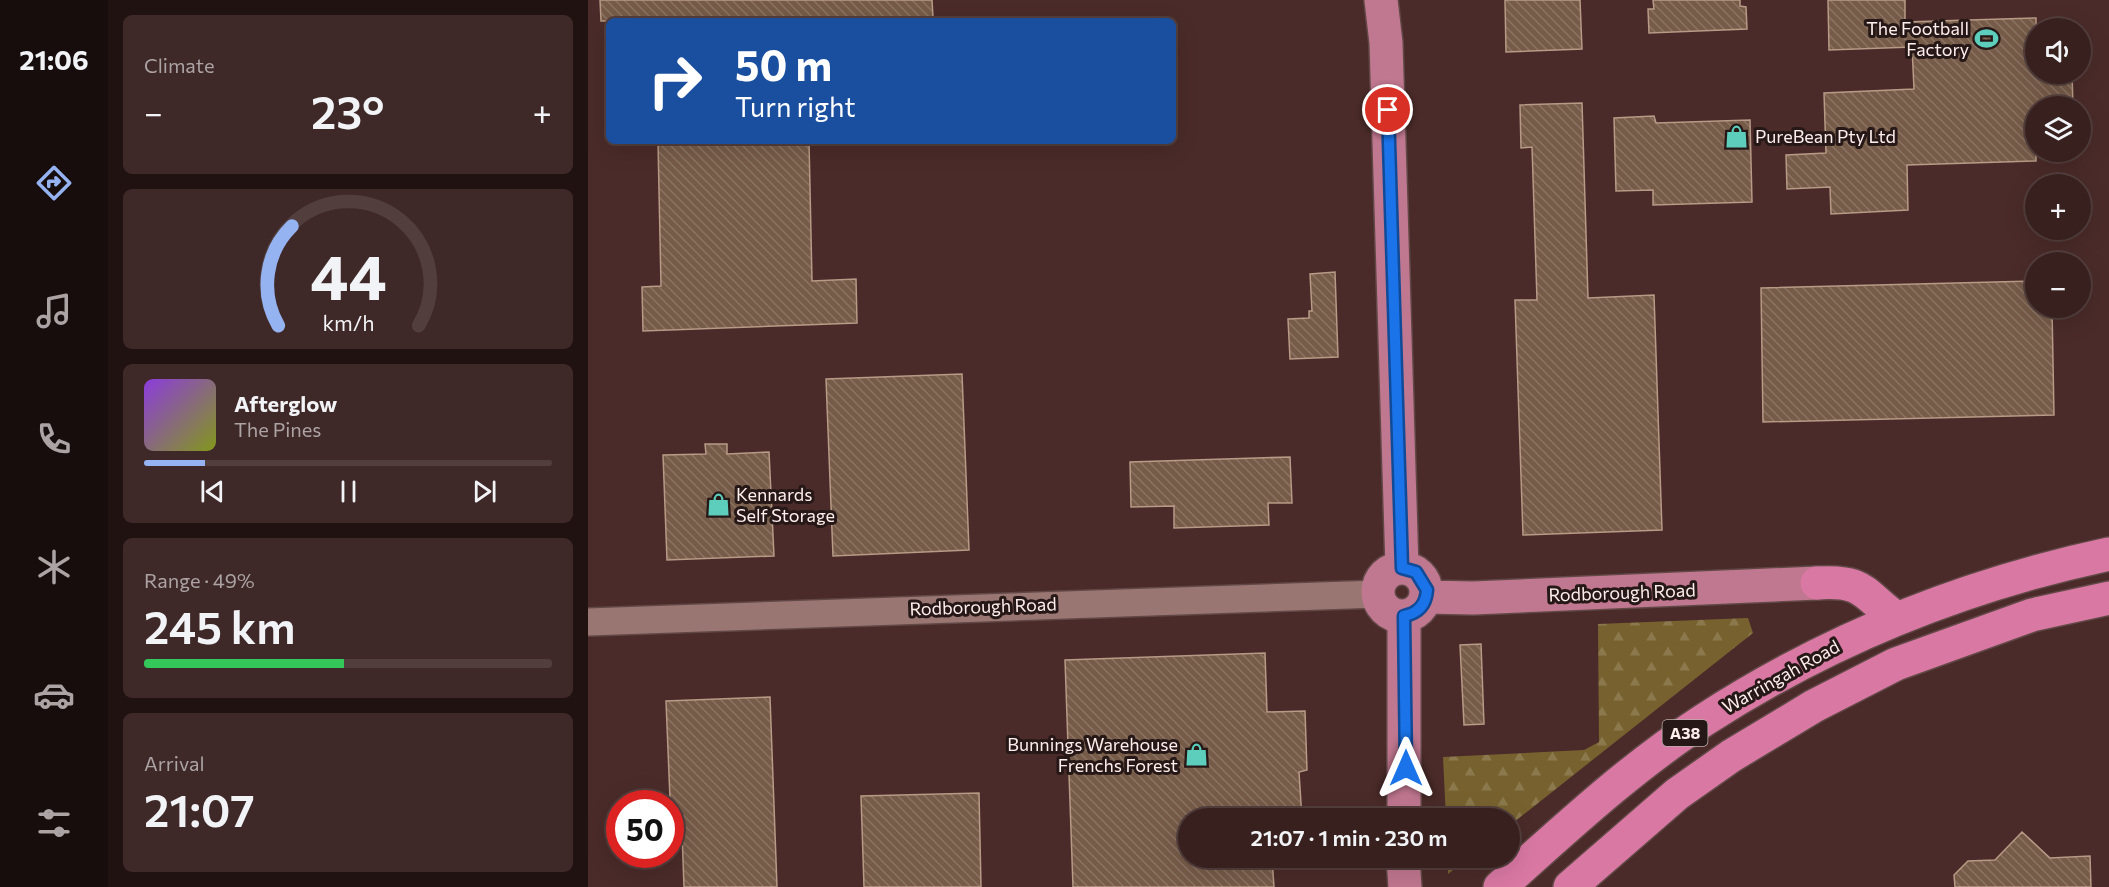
<!DOCTYPE html>
<html lang="en">
<head>
<meta charset="utf-8">
<style>
  body { margin:0; font-family:Commissioner,sans-serif; background:#3f2828; color:#f1f3f6; height:100vh; display:flex; flex-direction:column; font-size:22px; white-space:nowrap }
  * { box-sizing:border-box; margin:0 }
  p { font-size:20px; color:#aba3a4 }
  .icon { flex:none; width:33px; height:33px; fill:none; stroke:currentColor; stroke-width:2; stroke-linecap:round; stroke-linejoin:round }
  .map { position:relative; flex:1; overflow:hidden }
  .side { display:flex; flex-direction:column; gap:15px; padding:15px; background:#1f1211; width:480px }
  .side>* { flex:none }
  .banner { position:absolute; left:18px; top:18px; width:570px; height:126px; border-radius:9px; box-shadow:0 6px 24px #0002,0 0 0 2px #523e3d; background:#1a4fa0; color:#fff; overflow:hidden }
  .buttons { position:absolute; left:1437px; top:18px; display:grid; gap:12px }
  .buttons a { display:grid; place-items:center; width:66px; height:66px; border-radius:50%; background:#38201f; box-shadow:0 6px 24px #0002,0 0 0 2px #523e3d; font-size:30px }
  .speed { position:absolute; left:18px; top:790px; display:flex; gap:12px; font-size:30px; font-weight:700; text-align:center }
  .speed>* { display:grid; place-content:center; width:78px; height:78px; border-radius:50%; background:#38201f; box-shadow:0 6px 24px #0002,0 0 0 2px #523e3d; line-height:1 }
  .speed .limit { border:9px solid #d22; background:#fff; color:#111 }
  .pin { position:absolute; display:grid; place-items:center; width:51px; height:51px; color:#fff; margin:-26px; border:3px solid #fff; border-radius:50%; box-shadow:0 2px 6px #0007 }
  .me { position:absolute; width:66px; margin:-33px; rotate:0deg; stroke-linejoin:round; filter:drop-shadow(0 0 4px #0008) }
  .turn { display:flex; align-items:center; gap:21px; height:126px; padding:0 30px; font-size:27px }
  .turn .icon { width:78px; height:78px; stroke-width:2.5 }
  .turn b { display:block; font-size:42px; line-height:51px }
  .big { font-size:45px; font-weight:600; line-height:1.1 }
  .side .card { flex:1; display:flex; flex-direction:column; justify-content:center; gap:9px; min-width:0; padding:0 21px; border-radius:9px; background:#3f2828 }
  .side .dial { align-items:center; gap:0 }
  .dial svg { height:156px; overflow:visible; fill:none; stroke:#523e3d; stroke-width:7; stroke-linecap:round; text-anchor:middle }
  .dial text { fill:#f1f3f6; stroke:none }
  .song { display:flex; align-items:center; gap:18px }
  .cover { width:72px; height:72px; border-radius:9px; background:linear-gradient(135deg,hsl(270 70% 55%),hsl(70 70% 35%)) }
  .played { height:6px; border-radius:3px; background:linear-gradient(90deg,#95b2f1 15%,#523e3d 15%) }
  .keys { display:flex; justify-content:space-around; direction:ltr }
  .heat { display:flex; justify-content:space-between; align-items:center; font-size:33px; direction:ltr }
  .charge { height:9px; border-radius:4px; background:linear-gradient(90deg,#34c759 49%,#523e3d 0) }
  .trip { position:absolute; left:590px; top:808px; width:342px; height:60px; border-radius:30px; background:#38201f; box-shadow:0 6px 24px #0002,0 0 0 2px #523e3d; font-weight:600; line-height:60px; text-align:center }
  main { display:flex; flex:1; min-height:0 }
  .dock { display:flex; flex-direction:column; width:108px; justify-content:space-around; align-items:center; background:#160d0c; color:#aba3a4 }
  .dock .icon { width:42px; height:42px }
  .dock .current { color:#95b2f1 }
  .dock b { font-size:27px; color:#f1f3f6 }
  .map>svg:first-child { display:block }
</style>
</head>
<body>
<main>
<nav class="dock">
<b>21:06</b>
<svg class="icon current" aria-label="directions" viewBox="0 0 24 24"><path d="M12 3l9 9-9 9-9-9zM9 14v-3h6M13 9l2 2-2 2"/></svg>
<svg class="icon" aria-label="music" viewBox="0 0 24 24"><path d="M9 18V5l10-2v13"/><circle cx="6" cy="18" r="3"/><circle cx="16" cy="16" r="3"/></svg>
<svg class="icon" aria-label="phone" viewBox="0 0 24 24"><path d="M5 4h4l2 5-3 2q2 4 5 5l2-3 5 2v4C11 20 4 13 5 4z"/></svg>
<svg class="icon" aria-label="climate" viewBox="0 0 24 24"><path d="M12 3v18M4 7l16 10M4 17L20 7"/></svg>
<svg class="icon" aria-label="car" viewBox="0 0 24 24"><path d="M5 17H2v-5l4-1 3-4h7l3 4 3 1v5h-3M9 17h6M6 11h13"/><circle cx="7" cy="17" r="2"/><circle cx="17" cy="17" r="2"/></svg>
<svg class="icon" aria-label="filters" viewBox="0 0 24 24"><path d="M4 7h16M4 17h16"/><circle cx="9" cy="7" r="2"/><circle cx="15" cy="17" r="2"/></svg>
</nav>
<section class="side">
<div class="card"><p>Climate</p>
<div class="heat"><a>−</a><b class="big">23°</b><a>+</a></div>
</div>
<div class="card dial"><svg viewBox="0 0 100 80">
<path d="M14 69A42 42 0 1 1 86 69"/>
<path d="M14 69A42 42 0 0 1 21 18" stroke="#95b2f1"/>
<text x="50" y="56" font-size="32" font-weight="700">44</text>
<text x="50" y="72" font-size="11">km/h</text>
</svg></div>
<div class="card">
<div class="song"><i class="cover"></i><div><b>Afterglow</b><p>The Pines</p></div></div>
<div class="played"></div>
<div class="keys"><svg class="icon" aria-label="previous" viewBox="0 0 24 24"><path d="M18 5L8 12l10 7zM5 5v14"/></svg><svg class="icon" aria-label="pause" viewBox="0 0 24 24"><path d="M8 5v14M16 5v14"/></svg><svg class="icon" aria-label="next" viewBox="0 0 24 24"><path d="M6 5l10 7-10 7zM19 5v14"/></svg></div>
</div>
<div class="card"><p>Range · 49%</p><b class="big">245 km</b><div class="charge"></div></div>
<div class="card"><p>Arrival</p><b class="big">21:07</b></div>
</section>
<div class="map">
<svg width="1521" height="887" viewBox="0 0 1521 887">
  <defs>
    <pattern id="forest-firs" width="22" height="20" patternUnits="userSpaceOnUse" patternTransform="scale(1.5)"><rect width="22" height="20" fill="#77622f"/><path d="M5 1l3.5 6h-7zM16 11l3.5 6h-7z" fill="#8b794d"/></pattern>
    <pattern id="building-back-hatch" width="6" height="6" patternUnits="userSpaceOnUse" patternTransform="scale(1.5)"><rect width="6" height="6" fill="#765b48"/><path d="M-1 5l2 2M0 0l6 6M5-1l2 2" fill="none" stroke="#8b7363"/></pattern>
  </defs>
  <rect width="100%" height="100%" fill="#4a2b29"/>
  <path fill="url(#forest-firs)" d="M1160 618 1165 633 921 826V819H858L855 757 996 750 1011 742 1010 624Z
    M860 858H880L860 874Z"/>
  <path fill="url(#building-back-hatch)" stroke="#b89a86" stroke-width="1.5" d="M12 0H344L345 17 236 21H13Z
    M917 0H992L994 49 918 52Z
    M1065 0H1152V6L1158 7 1159 29 1061 33 1060 9H1066Z
    M1240 0H1317V22L1448 18V74H1484L1485 106H1448V161L1319 165 1320 210 1243 214 1242 187 1199 189 1198 155 1238 153 1236 93 1326 89 1324 47 1241 50Z
    M994 103 1000 298 1066 295 1074 530 935 535 927 300H949L944 147 933 148 932 105Z
    M1066 116 1068 123 1162 120 1164 202 1065 205V190L1028 191 1026 118Z
    M221 141 224 281 268 279 269 323 55 331 54 287 73 286 70 142Z
    M747 272 750 357 702 359 700 319 721 318V311H724L722 274Z
    M1448 281V308H1464L1466 415 1175 422 1173 288Z
    M374 374 381 550 245 556 238 379Z
    M117 444H139V454L181 452 186 556 79 560 75 455 118 454Z
    M702 457 704 503H680L681 525 586 528V506L543 507 542 462Z
    M893 644 896 724 876 725 872 645Z
    M677 653 679 712 717 711 719 770 711 772 714 819H600V858H684L686 887H485L477 660Z
    M182 697 189 887H96L94 833 83 823 78 701Z
    M391 793 393 887H276L273 796Z
    M1434 832 1462 858 1502 856 1503 887H1367L1366 875 1380 861 1407 860Z"/>
  <g fill="none" stroke-linecap="round" stroke-linejoin="round">
    <defs>
      <path id="minor" d="M0 622 790 594"/>
      <path id="major" d="M793 0 798 43 814 568
        M790 592a24 24 0 1 1 48 0a24 24 0 1 1-48 0Z
        M838 597 885 598 1229 583
        M816 616V819
        M815 858 817 887"/>
      <path id="highway" d="M1229 583C1277 580 1274 593 1308 618
        M912 887C977 829 1042 768 1116 720 1241 639 1376 585 1521 554
        M982 887 1089 794 1143 756 1226 706 1308 664 1444 615 1521 598"/>
    </defs>
    <use href="#minor" stroke="#614846" stroke-width="30"/>
    <use href="#major" stroke="#614846" stroke-width="36"/>
    <use href="#highway" stroke="#614846" stroke-width="36"/>
    <use href="#minor" stroke="#9a7673" stroke-width="27"/>
    <use href="#major" stroke="#c07790" stroke-width="33"/>
    <use href="#highway" stroke="#d978a3" stroke-width="33"/>
  </g>
  <g fill="none" stroke-linecap="round" stroke-linejoin="round">
    <defs>
      <path id="route" d="M800 110 814 568 828 572 839 590C838 604 831 613 816 616L818 768"/>
    </defs>
    <use href="#route" stroke="#114b97" stroke-width="15"/>
    <use href="#route" stroke="#1a73e8" stroke-width="10"/>
  </g>
  <defs>
    <symbol id="stadium-bare" viewBox="-9 -9 18 18"><path d="M0-5a6.5 5 0 1 0 0 10a6.5 5 0 1 0 0-10ZM-3.5-1.8h7v3.6h-7Z" fill="#5ccebb" stroke="#261817" stroke-width="2.5" paint-order="stroke"/></symbol>
    <symbol id="shop-bare" viewBox="-9 -9 18 18"><path d="M-5-2.5h2.3a2.7 3.5 0 0 1 5.4 0H5L5.5 6h-11ZM-1.5-2.5h3a1.5 2.3 0 0 0-3 0Z" fill="#5ccebb" stroke="#261817" stroke-width="2.5" paint-order="stroke"/></symbol>
  </defs>
  <g fill-rule="evenodd">
    <use href="#stadium-bare" x="1382" y="22" width="33" height="33"/>
    <use href="#shop-bare" x="1132" y="120" width="33" height="33"/>
    <use href="#shop-bare" x="114" y="488" width="33" height="33"/>
    <use href="#shop-bare" x="592" y="738" width="33" height="33"/>
  </g>
  <g text-anchor="middle" stroke-width="6" stroke-linejoin="round" paint-order="stroke">
    <rect fill="#261817" stroke="#bdaeac" stroke-width="1.5" x="1074.5" y="720" width="45" height="26" rx="4.5"/>
    <g font-size="16" font-weight="bold" fill="#feeeec">
      <text x="1097" y="739">A38</text>
    </g>
    <g font-size="18" fill="#feeeec" stroke="#261817" text-anchor="end">
      <text x="1381" y="35">The Football<tspan x="1381" dy="21">Factory</tspan></text>
      <text x="1167" y="143" text-anchor="start">PureBean Pty Ltd</text>
      <text x="148" y="501" text-anchor="start">Kennards<tspan x="148" dy="21">Self Storage</tspan></text>
      <text x="590" y="751">Bunnings Warehouse<tspan x="590" dy="21">Frenchs Forest</tspan></text>
    </g>
    <g font-size="18" fill="#feeeec" stroke="#261817">
      <text transform="translate(1034 593) rotate(-2)" y="6">Rodborough Road</text>
      <text transform="translate(395 607) rotate(-2)" y="6">Rodborough Road</text>
      <text transform="translate(1193 677) rotate(-29)" y="6">Warringah Road</text>
    </g>
  </g>
</svg>
<div class="buttons">
<a><svg class="icon" aria-label="sound" viewBox="0 0 24 24"><path d="M4 9h4l5-4v14l-5-4H4zM17 9q2 3 0 6"/></svg></a>
<a><svg class="icon" aria-label="layers" viewBox="0 0 24 24"><path d="M12 4l9 5-9 5-9-5zM3 14l9 5 9-5"/></svg></a>
<a>+</a>
<a>−</a>
</div>
<div class="speed"><div class="limit">50</div></div>
<div class="pin" style="left:800px;top:110px;background:#d93025"><svg class="icon" aria-label="arrive" viewBox="0 0 24 24"><path d="M6 21V4h12l-3 4 3 4H6"/></svg></div>
<svg class="me" style="left:818px;top:768px" viewBox="-20 -20 40 40"><path d="M0-17L14 15 0 8-14 15z" fill="#1a73e8" stroke="#fff" stroke-width="4"/></svg>
<div class="trip">21:07 · 1 min · 230 m</div>
<div class="banner">
<div class="turn"><svg class="icon" aria-label="right" viewBox="0 0 24 24"><path d="M7 20v-9h11M14 6l5 5-5 5"/></svg><div><b>50 m</b>Turn right</div></div>
</div>
</div>
</main>
</body>
</html>
